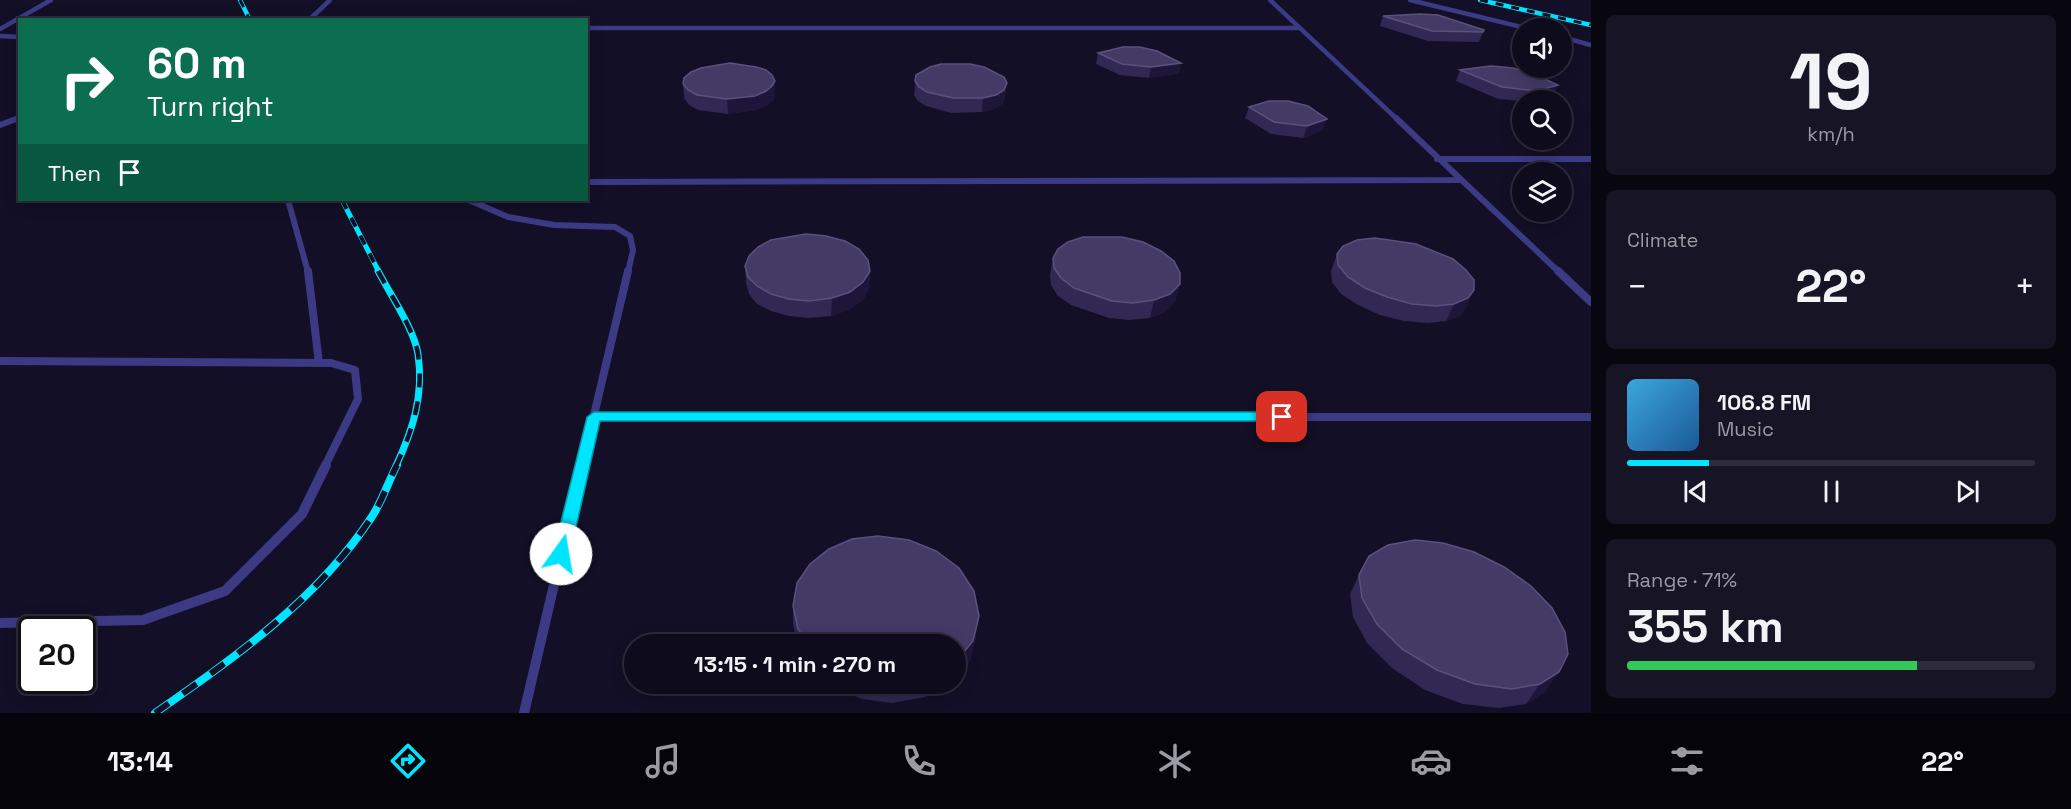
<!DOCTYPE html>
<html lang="en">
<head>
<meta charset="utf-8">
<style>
  body { margin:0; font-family:"Space Grotesk",sans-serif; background:#171425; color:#f1f3f6; height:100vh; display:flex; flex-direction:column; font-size:22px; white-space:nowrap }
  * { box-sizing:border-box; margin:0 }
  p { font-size:20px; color:#9b9ba3 }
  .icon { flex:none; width:33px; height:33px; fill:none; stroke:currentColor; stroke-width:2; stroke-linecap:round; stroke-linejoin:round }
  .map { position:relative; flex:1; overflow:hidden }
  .drawer { display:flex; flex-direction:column; gap:15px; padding:15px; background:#08060f; width:480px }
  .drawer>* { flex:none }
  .banner { position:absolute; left:18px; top:18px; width:570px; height:183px; border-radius:0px; box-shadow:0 3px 15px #0003,0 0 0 2px #2e2b3b; background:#0b6e4f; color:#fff; overflow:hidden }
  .fabs { position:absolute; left:1512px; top:18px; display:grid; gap:12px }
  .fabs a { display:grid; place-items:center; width:60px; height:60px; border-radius:50%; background:#0e0b1c; box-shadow:0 3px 15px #0003,0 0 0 2px #2e2b3b; font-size:30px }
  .speed { position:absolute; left:18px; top:616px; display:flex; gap:12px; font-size:30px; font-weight:700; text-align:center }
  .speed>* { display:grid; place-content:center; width:78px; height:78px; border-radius:50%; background:#0e0b1c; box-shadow:0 3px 15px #0003,0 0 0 2px #2e2b3b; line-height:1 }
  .speed .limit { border:3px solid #111; border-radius:9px; background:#fff; color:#111 }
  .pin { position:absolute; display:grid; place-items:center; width:51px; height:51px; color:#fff; margin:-26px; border-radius:12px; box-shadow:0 3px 9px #0006 }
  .me { position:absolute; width:66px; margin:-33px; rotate:13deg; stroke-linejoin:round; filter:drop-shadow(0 0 4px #0008) }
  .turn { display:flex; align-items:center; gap:21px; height:126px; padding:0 30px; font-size:27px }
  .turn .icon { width:78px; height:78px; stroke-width:2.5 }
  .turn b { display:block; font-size:42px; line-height:51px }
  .then { display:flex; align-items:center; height:57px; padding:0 30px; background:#0003; gap:12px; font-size:22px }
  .big { font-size:45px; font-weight:800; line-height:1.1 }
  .drawer .widget { flex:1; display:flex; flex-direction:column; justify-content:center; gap:9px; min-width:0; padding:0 21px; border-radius:9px; background:#171425 }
  .drawer .dial { align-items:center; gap:0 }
  .dial b { font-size:78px; line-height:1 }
  .song { display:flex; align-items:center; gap:18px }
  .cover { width:72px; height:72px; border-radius:9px; background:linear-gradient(135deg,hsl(200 70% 55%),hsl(210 70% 35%)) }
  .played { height:6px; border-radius:3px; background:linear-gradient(90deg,#00e5ff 20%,#2e2b3b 20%) }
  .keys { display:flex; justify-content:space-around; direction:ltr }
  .heat { display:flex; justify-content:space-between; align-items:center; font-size:33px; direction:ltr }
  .charge { height:9px; border-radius:4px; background:linear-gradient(90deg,#34c759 71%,#2e2b3b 0) }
  .trip { position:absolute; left:624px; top:634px; width:342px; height:60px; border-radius:30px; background:#0e0b1c; box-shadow:0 3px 15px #0003,0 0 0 2px #2e2b3b; font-weight:800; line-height:60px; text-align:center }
  .tab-bar { display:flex; height:96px; justify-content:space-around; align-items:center; background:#06040b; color:#9b9ba3 }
  .tab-bar .icon { width:42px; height:42px }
  .tab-bar .current { color:#00e5ff }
  .tab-bar b { font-size:27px; color:#f1f3f6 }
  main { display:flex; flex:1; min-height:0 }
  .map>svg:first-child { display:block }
</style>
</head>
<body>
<main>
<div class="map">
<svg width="1591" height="713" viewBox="0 0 1591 713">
  <rect width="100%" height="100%" fill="#130f26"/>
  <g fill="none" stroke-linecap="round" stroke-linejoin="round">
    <path stroke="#3d3a85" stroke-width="4.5" d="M1270 0 1398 120
      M1410 0 1526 28
      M309 20 330 0
      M586 28H1300
      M0 29 51 0
      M0 36 20 37
      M1562 37 1591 45
      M14 120 20 118"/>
    <path stroke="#3d3a85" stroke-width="6" d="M1396 118 1559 272
      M0 125 19 118
      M1437 159H1591
      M586 182 1459 180
      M288 200 308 272
      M469 200 508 217 554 225 615 227 630 236 633 250 628 272"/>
    <path stroke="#3d3a85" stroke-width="8" d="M308 271 319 363
      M1558 271 1591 302
      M0 361 331 363 355 370 358 399 325 466
      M594 417H1591
      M582 466 628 271"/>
    <path stroke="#3d3a85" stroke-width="10" d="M0 623 143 620 225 591 302 514 326 465
      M524 713 582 465"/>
    <defs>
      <path id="rail-far3" d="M240 0 250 20
        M1480 0 1591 25"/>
      <path id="rail-far2" d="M342 200 379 272"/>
      <path id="rail-far1" d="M378 271C390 294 414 329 418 354 424 396 413 429 396 466"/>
      <path id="rail" d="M155 713C234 658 317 600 371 518 382 502 388 482 397 465"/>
    </defs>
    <use href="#rail-far3" stroke="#00e5ff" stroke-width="4.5"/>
    <use href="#rail-far2" stroke="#00e5ff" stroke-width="5"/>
    <use href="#rail-far1" stroke="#00e5ff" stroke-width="7"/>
    <use href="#rail" stroke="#00e5ff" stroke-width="8"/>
    <use href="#rail-far3" stroke="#130f26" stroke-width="3" stroke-dasharray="8" stroke-linecap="butt"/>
    <use href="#rail-far2" stroke="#130f26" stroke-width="4" stroke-dasharray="10" stroke-linecap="butt"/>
    <use href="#rail-far1" stroke="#130f26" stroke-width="4.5" stroke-dasharray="14" stroke-linecap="butt"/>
    <use href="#rail" stroke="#130f26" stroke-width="6" stroke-dasharray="17" stroke-linecap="butt"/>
  </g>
  <path fill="#312854" d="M1383 16 1483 32 1479 42 1428 41 1380 26Z
    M1098 53 1181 63 1179 73 1149 78 1120 75 1096 64Z
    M1491 66 1553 96 1537 100 1522 101 1498 99 1456 81 1460 70Z
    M916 75 1005 98 1002 104 994 109 982 112 951 113 926 106 918 101 914 95Z
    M683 84 775 95 773 100 766 106 756 110 728 114 698 110 689 105 684 98Z
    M1249 107 1323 130 1303 138 1271 134 1245 118Z
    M1337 254 1474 290 1466 307 1460 316 1446 321 1428 323 1404 321 1380 315 1358 305 1341 294 1332 282 1331 271Z
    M1053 258 1180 284 1175 301 1166 311 1150 318 1129 320 1109 318 1071 305 1058 296 1051 285 1050 275Z
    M745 266 870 271 869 288 863 300 850 309 831 316 809 318 789 316 771 311 757 304 749 294 746 283Z
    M1443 543 1545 692 1526 704 1499 708 1463 704 1425 690 1392 668 1367 643 1353 617 1350 594 1359 575Z
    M793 606 976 636 970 661 956 678V645H798L793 625Z
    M830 684H949L925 697 892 703 862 699 834 688Z"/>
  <path fill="#1d163a" d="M1181 63 1179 73 1149 78 1151 67Z
    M775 81V95L773 100 766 106 756 110 728 114 727 99Z
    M1007 83 1005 98 1002 104 994 109 982 112 983 98Z
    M1558 85 1553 96 1537 100H1533L1537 91Z
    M1327 119 1323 130 1303 138 1307 126Z
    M870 271 869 288 863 300 850 309 831 316 832 298Z
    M1180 284 1175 301 1166 311 1150 318 1154 300Z
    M1474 290 1466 307 1460 316 1446 321 1454 304Z
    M979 616 976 636 970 661 956 678V662Z
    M1559 672 1545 692 1526 704 1540 684Z
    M927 684H949L925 697Z"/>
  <path fill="#433a66" stroke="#5a527e" stroke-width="1.5" d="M1420 14 1438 15 1484 30 1483 32 1432 31 1383 16Z
    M1123 47H1140L1157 51 1181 63 1151 67 1122 64 1098 53Z
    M730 63 756 67 766 70 772 75 775 81 772 86 766 91 755 96 727 99 697 95 688 90 683 84 684 78 691 72 701 68Z
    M941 64H970L984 67 1004 77 1007 83 1004 90 996 95 983 98H953L927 92 919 87 915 81 916 75 930 67Z
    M1491 66 1513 68 1534 74 1558 85 1537 91 1502 87 1460 70Z
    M1269 101H1288L1308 106 1327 119 1307 126 1274 122 1249 107Z
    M806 234 826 236 845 241 859 249 868 260 870 271 863 282 850 292 832 298 809 301 789 299 771 294 757 286 748 277 745 266 749 256 758 247 771 240Z
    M1083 237H1122L1143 242 1161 251 1174 261 1180 273V284L1170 294 1154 300 1133 303 1112 301 1074 288 1061 278 1054 268 1053 258 1058 249 1068 242Z
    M1375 238 1416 244 1453 259 1466 270 1474 280V290L1468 298 1454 304 1436 306 1412 304 1387 297 1365 288 1348 277 1338 265 1337 254 1343 246 1357 240Z
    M878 536 909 540 936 551 959 568 974 591 979 616 973 641 956 662V645H809L798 629 793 606 797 583 810 564 829 549 852 539Z
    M1415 540 1443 543 1474 552 1504 567 1531 586 1552 608 1565 632 1568 654 1559 672 1540 684 1512 689 1475 684 1437 670 1402 649 1377 624 1362 598 1359 575 1369 556 1388 545Z"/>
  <path fill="#00e5ff" stroke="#0095a6" stroke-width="1.5" d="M594 412H1282L1290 417 1282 421H600L570 554 567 558 561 560 555 558 553 554 587 417Z"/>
</svg>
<div class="fabs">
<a><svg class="icon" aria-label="sound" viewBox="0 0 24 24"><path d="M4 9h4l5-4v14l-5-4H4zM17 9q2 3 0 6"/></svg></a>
<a><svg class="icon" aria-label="search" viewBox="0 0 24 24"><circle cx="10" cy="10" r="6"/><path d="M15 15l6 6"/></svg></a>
<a><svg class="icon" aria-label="layers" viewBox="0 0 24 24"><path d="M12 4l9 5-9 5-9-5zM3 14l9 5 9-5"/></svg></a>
</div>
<div class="speed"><div class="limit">20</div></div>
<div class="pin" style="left:1282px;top:417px;background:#d93025"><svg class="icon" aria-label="arrive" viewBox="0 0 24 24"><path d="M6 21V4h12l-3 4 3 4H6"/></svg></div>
<svg class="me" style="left:561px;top:554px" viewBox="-20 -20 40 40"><circle r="19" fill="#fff"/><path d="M0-13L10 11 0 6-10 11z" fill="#00e5ff"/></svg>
<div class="trip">13:15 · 1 min · 270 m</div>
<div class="banner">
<div class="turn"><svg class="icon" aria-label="right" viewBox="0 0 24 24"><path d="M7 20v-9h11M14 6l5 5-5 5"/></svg><div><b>60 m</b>Turn right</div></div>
<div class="then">Then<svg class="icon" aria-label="arrive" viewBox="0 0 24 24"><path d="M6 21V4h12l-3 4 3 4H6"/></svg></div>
</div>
</div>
<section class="drawer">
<div class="widget dial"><b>19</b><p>km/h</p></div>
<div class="widget"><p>Climate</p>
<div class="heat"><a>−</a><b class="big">22°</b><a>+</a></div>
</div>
<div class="widget">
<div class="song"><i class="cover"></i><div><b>106.8 FM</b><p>Music</p></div></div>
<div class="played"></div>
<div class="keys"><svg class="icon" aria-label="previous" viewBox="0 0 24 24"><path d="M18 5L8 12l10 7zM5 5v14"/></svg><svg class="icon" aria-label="pause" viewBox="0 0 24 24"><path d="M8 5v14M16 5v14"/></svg><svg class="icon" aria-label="next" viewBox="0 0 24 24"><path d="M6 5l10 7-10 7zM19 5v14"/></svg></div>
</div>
<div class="widget"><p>Range · 71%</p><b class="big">355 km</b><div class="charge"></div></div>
</section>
</main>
<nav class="tab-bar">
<b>13:14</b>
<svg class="icon current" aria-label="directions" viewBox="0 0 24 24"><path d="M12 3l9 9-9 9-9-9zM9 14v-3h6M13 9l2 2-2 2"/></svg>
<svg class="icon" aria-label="music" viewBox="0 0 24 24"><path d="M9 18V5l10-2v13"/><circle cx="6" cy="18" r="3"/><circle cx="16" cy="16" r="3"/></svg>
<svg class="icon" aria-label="phone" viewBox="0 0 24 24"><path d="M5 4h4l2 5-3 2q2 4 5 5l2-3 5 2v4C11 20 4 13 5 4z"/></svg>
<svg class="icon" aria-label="climate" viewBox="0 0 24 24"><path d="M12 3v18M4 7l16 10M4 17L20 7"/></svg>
<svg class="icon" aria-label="car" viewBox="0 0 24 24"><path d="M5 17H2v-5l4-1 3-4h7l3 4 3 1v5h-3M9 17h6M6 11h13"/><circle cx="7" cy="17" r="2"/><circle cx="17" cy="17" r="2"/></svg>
<svg class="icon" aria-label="filters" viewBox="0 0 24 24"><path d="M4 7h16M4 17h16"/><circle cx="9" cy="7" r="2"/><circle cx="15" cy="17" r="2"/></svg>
<b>22°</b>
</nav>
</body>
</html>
